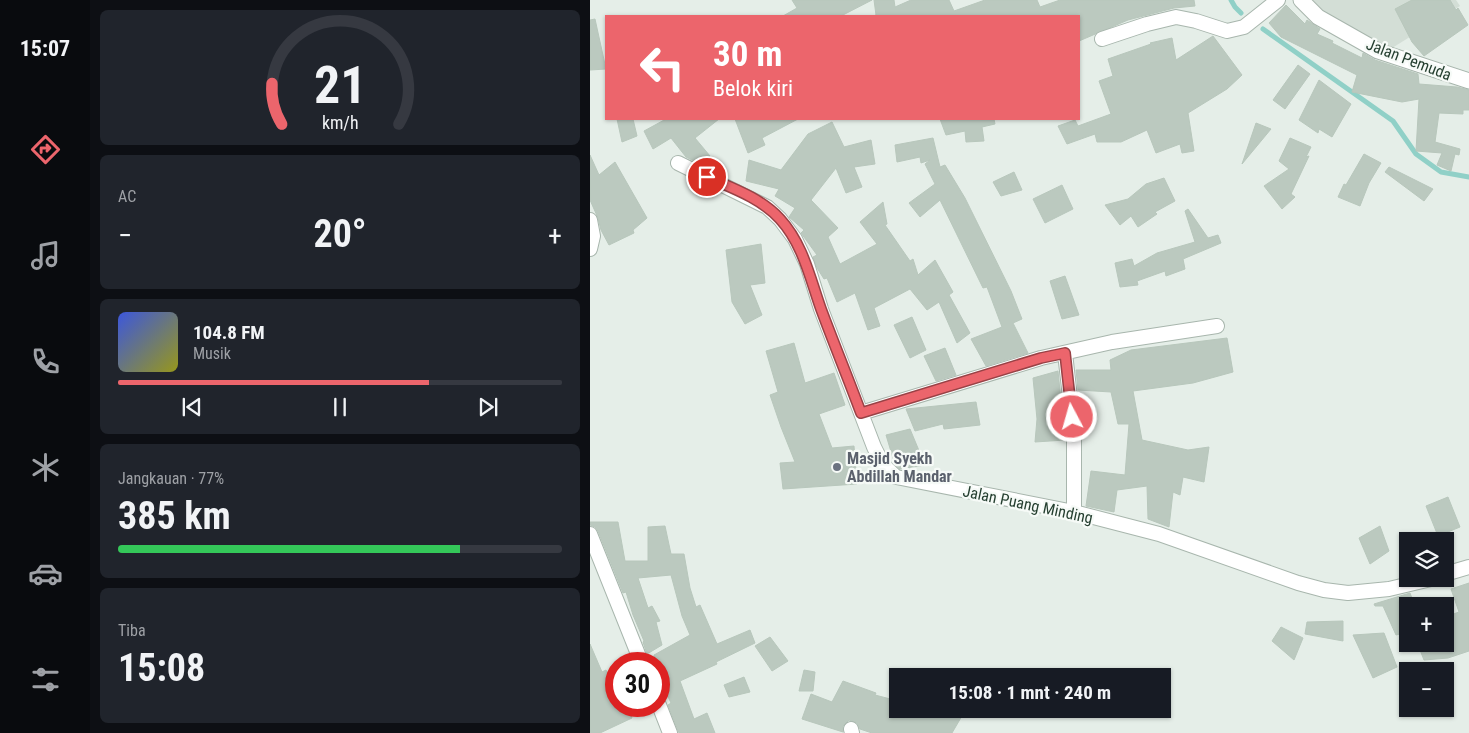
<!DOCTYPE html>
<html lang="id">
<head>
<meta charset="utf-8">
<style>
  body { margin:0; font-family:"Roboto Condensed",sans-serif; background:#20242c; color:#f1f3f6; height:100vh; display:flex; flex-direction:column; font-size:19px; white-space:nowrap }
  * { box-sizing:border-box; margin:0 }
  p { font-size:16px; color:#9ea1a6 }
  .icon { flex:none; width:28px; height:28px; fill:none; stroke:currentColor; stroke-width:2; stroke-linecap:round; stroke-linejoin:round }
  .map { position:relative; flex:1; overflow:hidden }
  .panel { display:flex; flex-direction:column; gap:10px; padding:10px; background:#0d0f14; width:500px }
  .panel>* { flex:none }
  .guide { position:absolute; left:15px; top:15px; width:475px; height:105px; border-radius:0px; box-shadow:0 1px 4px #0004; background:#ec656c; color:#fff; overflow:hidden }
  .buttons { position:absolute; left:809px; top:532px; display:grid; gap:10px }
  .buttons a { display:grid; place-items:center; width:55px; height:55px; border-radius:0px; background:#171b24; box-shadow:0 1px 4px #0004; font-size:25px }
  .speed { position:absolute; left:15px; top:652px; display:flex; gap:10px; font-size:25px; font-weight:700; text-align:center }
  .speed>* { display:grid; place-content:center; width:65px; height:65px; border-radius:50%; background:#171b24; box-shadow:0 1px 4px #0004; line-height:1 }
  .speed .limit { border:8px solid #d22; background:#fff; color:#111 }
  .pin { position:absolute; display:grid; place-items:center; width:42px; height:42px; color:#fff; margin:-21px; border:2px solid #fff; border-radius:50%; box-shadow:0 1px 5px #0007 }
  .me { position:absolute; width:55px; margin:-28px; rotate:354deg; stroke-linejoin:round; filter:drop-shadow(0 0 4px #0008) }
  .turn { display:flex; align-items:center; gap:18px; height:105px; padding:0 25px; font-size:22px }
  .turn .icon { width:65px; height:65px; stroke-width:2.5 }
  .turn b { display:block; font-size:35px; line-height:42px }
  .big { font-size:38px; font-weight:700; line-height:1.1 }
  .panel .tile { flex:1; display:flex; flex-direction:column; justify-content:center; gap:8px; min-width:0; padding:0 18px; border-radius:8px; background:#20242c }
  .panel .dial { align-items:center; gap:0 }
  .dial svg { height:130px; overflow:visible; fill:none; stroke:#363941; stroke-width:7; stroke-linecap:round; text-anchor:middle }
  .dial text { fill:#f1f3f6; stroke:none }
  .song { display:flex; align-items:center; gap:15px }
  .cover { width:60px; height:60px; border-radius:8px; background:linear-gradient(135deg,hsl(230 70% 55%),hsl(60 70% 35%)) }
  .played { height:5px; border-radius:2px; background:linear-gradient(90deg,#ec656c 70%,#363941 70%) }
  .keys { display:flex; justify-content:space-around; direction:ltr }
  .heat { display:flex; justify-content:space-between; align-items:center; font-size:28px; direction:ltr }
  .charge { height:8px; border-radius:4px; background:linear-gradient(90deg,#34c759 77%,#363941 0) }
  .trip { position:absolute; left:299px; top:668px; width:282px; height:50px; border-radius:0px; background:#171b24; box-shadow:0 1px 4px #0004; font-weight:700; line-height:50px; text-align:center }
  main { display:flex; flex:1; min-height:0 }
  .dock { display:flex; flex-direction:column; width:90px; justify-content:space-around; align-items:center; background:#090b0e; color:#9ea1a6 }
  .dock .icon { width:35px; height:35px }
  .dock .on { color:#ec656c }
  .dock b { font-size:22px; color:#f1f3f6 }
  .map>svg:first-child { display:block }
</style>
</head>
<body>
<main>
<nav class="dock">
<b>15:07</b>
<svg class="icon on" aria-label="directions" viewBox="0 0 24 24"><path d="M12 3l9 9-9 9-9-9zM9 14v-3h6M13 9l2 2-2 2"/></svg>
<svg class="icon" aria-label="music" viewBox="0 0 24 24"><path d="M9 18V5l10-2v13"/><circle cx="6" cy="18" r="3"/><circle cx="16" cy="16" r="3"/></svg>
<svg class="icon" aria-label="phone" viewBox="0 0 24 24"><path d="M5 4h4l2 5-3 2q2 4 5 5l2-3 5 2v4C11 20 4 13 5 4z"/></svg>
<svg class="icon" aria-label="climate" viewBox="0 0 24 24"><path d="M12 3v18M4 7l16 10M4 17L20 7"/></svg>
<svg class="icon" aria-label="car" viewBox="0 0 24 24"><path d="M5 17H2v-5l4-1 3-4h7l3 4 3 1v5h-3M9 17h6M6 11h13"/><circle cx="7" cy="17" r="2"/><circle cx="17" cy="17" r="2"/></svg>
<svg class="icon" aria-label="filters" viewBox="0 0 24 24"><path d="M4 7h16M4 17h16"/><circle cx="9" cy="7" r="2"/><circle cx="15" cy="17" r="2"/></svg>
</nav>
<section class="panel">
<div class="tile dial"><svg viewBox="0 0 100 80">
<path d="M14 69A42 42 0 1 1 86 69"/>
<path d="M14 69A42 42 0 0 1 8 44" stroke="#ec656c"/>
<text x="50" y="56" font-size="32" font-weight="700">21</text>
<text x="50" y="72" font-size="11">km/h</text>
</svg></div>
<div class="tile"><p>AC</p>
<div class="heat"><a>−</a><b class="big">20°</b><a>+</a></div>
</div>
<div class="tile">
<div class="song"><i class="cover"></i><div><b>104.8 FM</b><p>Musik</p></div></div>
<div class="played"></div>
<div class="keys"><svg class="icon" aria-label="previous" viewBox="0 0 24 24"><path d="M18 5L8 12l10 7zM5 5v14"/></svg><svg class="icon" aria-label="pause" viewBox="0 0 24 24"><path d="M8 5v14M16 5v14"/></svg><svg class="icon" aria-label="next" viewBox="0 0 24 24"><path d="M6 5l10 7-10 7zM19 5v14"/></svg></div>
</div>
<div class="tile"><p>Jangkauan · 77%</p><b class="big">385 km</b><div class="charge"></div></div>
<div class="tile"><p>Tiba</p><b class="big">15:08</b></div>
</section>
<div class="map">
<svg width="879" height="733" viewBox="0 0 879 733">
  <rect width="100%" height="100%" fill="#e5eee8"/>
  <path fill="#d3ded6" d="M721 0H866L870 6 802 48 732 14Z"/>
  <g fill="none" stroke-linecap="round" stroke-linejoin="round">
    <path stroke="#90d0c7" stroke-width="5" d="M641 0 645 7 651 13
      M673 29 803 121 826 154 851 172 879 177"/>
  </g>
  <path fill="#bbc9bf" stroke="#b8c7bc" d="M202 0H282L251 16H193L207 8Z
    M284 0H304L305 7 321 0H359L364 11 395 0H447L450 7 470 0H604L605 6 584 8 538 20 489 41V16H283L286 15Z
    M822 0H860L866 10 868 8 878 25 834 56 822 42 805 9Z
    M696 5 715 24 717 20 730 29 727 34 743 41 742 43 772 58 773 53 785 60 828 74 829 84 867 87 879 90V110H873V114L849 113 845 142 870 149 869 155 865 154 861 171 847 165 852 153 826 151 829 99 812 102 762 92 767 75 691 37 679 23Z
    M5 19 16 69 0 70V20Z
    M623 36 652 75 637 89 598 113 604 151 592 153 590 144 566 153 557 130 531 142H507L505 134 477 144 468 126 485 120 488 126 521 114 509 81 523 76 518 59 561 44 560 43 582 38 586 60Z
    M708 65 720 74 695 109 683 100Z
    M729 80 761 104 742 137 729 129 728 133 709 120Z
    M27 119H43L47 136 32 142Z
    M76 119H129L105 138 120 156 110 164 96 157 81 138 63 149 54 131Z
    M145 119H208L172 138 175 145 158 153Z
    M350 119H404L405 124 392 127 394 141 376 142 375 131 356 135Z
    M242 122 254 147 281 140 285 164 264 167 272 187 256 193 246 168 221 200 248 228 238 237 250 264 287 244 270 222 293 202 297 224 295 225 320 261 323 259 328 275 345 260 363 292 359 295 380 333 367 343 349 302 337 310 320 289 284 308 290 326 278 330 265 293 247 302 237 278 234 279 227 268 223 257 227 255 211 233 214 230 199 217 205 208 185 196 189 189 156 181 159 160 191 170 218 134Z
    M666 123 681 129 652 164Z
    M343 138 350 167 355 165 375 198 421 291 432 319 423 323 438 353 396 366 381 339 412 327 397 287 393 288 350 200 330 217 319 203 345 184 335 164 340 160 331 163 330 157 307 162 305 145Z
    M700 138 721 147 716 157 719 156 701 194 705 197 692 209 674 186 699 169 689 161Z
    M774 154 791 163 779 183 770 206 748 197 754 184 756 185Z
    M0 155 9 175 25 162 57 218 43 230 44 233 19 245 11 230 8 218 0 200Z
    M799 167 843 189 834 201 795 172Z
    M424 172 432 190 411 196 403 182Z
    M574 178 585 201 565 212 567 214 548 227 541 216 530 225 515 205 538 199 556 184Z
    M472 185 483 209 455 223 443 199Z
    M598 209 618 238 628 235 631 243 593 259 595 269 576 276 575 271 547 281 548 285 530 287 525 263 542 259 544 266 567 253 605 242 595 211Z
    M171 244 175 283 160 285 172 315 155 324 142 302 136 250Z
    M475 276 489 315 472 319 460 281Z
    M322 317 336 350 320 358 304 325Z
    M637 338 643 372 603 383 543 391 552 440 598 450 619 447 614 482 593 477 590 495 583 492 579 527 558 519 557 486 527 490 524 512 496 506 501 471 535 475 539 424H528L521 392 488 390 486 370H521L520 360 541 350Z
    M204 343 215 383 244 373 255 405 229 414 242 448 264 446 267 484 193 489 190 463 205 462 191 427 180 395 188 392 176 351Z
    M355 348 366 375 346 381 334 356Z
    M468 371 475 440 445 442 447 419 443 378Z
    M386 402 390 425 354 429 353 424 325 431 316 409Z
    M320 429 335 465 310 469 305 465 296 435Z
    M858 497 870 527 848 536 836 506Z
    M0 522H28L35 561H58V527L75 526 81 554H94L100 588 106 607 110 605 127 644 160 630 165 643 126 662 127 664 90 681 104 719 117 713 125 733H89L78 705 81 703 73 686 69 671V664H66L64 655 100 635 92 616 81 575 48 578 58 608 62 606 70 621 66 622 72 645 57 654 53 642 54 641 43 615 36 592 33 593 8 531 5 527 0 525Z
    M790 526 799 551 780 564 769 538Z
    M879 583V651L858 658 834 660 830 650 847 644H855V617L869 612 861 589Z
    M820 593 825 606H818V632L806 635 793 606H785L784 604Z
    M753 621V641L715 634 717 622Z
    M691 627 713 638 704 660 682 641Z
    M794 633 807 667 783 678 763 635Z
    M180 637 198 661 182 671 165 646Z
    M0 644 12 672 16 670 26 693V706H38L42 718 10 733H0Z
    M214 670 225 672 223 691H209Z
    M154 677 160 692 139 697 134 685Z
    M253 681 286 693 285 695 308 701V709H376L362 733H282L270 729 267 723 259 720 253 726V732L212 719 221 694 242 702Z"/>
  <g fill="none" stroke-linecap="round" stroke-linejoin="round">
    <defs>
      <path id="minor" d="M512 39 557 24 586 17 606 21 637 31 654 27 688 0
        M88 163 177 207 190 219 205 239 217 264 231 309 284 447 293 465 306 477 484 512 569 534 708 583 734 590 758 593 799 589 841 579
        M0 220 3 236 0 249
        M475 353 484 433V512
        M271 413 451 358 522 342 627 326
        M0 534 52 664
        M855 574 879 567
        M69 705 80 733
        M261 729 262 733"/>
      <path id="tertiary" d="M711 0 728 17 788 51 879 81"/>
    </defs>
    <use href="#minor" stroke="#a8b6ad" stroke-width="16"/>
    <use href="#tertiary" stroke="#a8b6ad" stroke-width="17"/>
    <use href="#minor" stroke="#fff" stroke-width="14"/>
    <use href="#tertiary" stroke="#fff" stroke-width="15"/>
  </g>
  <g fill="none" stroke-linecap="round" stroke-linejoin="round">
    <defs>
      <path id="route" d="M117 177C142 188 171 198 190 219 213 244 220 278 231 309 244 344 258 378 271 413L451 358 475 353 482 417"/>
    </defs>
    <use href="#route" stroke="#994246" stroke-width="12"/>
    <use href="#route" stroke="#ec656c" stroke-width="9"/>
  </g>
  <circle fill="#6b7280" stroke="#f6faf7" stroke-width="2" cx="247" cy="467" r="5"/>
  <g text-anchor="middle" stroke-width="4.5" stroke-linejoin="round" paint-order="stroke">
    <g font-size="16" fill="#253f30" stroke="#f6faf7">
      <text transform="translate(819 59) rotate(21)" y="6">Jalan Pemuda</text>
      <text transform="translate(438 504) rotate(12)" y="6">Jalan Puang Minding</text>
    </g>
    <g font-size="16" font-weight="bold" fill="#5b616d" stroke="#f6faf7" text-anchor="start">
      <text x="257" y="464">Masjid Syekh<tspan x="257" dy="18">Abdillah Mandar</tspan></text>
    </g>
  </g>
</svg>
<div class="buttons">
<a><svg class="icon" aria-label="layers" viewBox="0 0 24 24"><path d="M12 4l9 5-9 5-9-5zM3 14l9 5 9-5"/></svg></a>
<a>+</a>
<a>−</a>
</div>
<div class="speed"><div class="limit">30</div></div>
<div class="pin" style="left:117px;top:177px;background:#d93025"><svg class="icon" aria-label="arrive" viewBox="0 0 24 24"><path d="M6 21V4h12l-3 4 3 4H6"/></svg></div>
<svg class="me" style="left:482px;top:417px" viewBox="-20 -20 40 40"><circle r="17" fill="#ec656c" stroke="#fff" stroke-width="3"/><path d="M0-11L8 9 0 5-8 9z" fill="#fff"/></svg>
<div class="trip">15:08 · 1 mnt · 240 m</div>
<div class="guide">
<div class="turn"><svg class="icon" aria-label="left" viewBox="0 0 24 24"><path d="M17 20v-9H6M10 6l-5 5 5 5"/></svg><div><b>30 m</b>Belok kiri</div></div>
</div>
</div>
</main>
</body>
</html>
